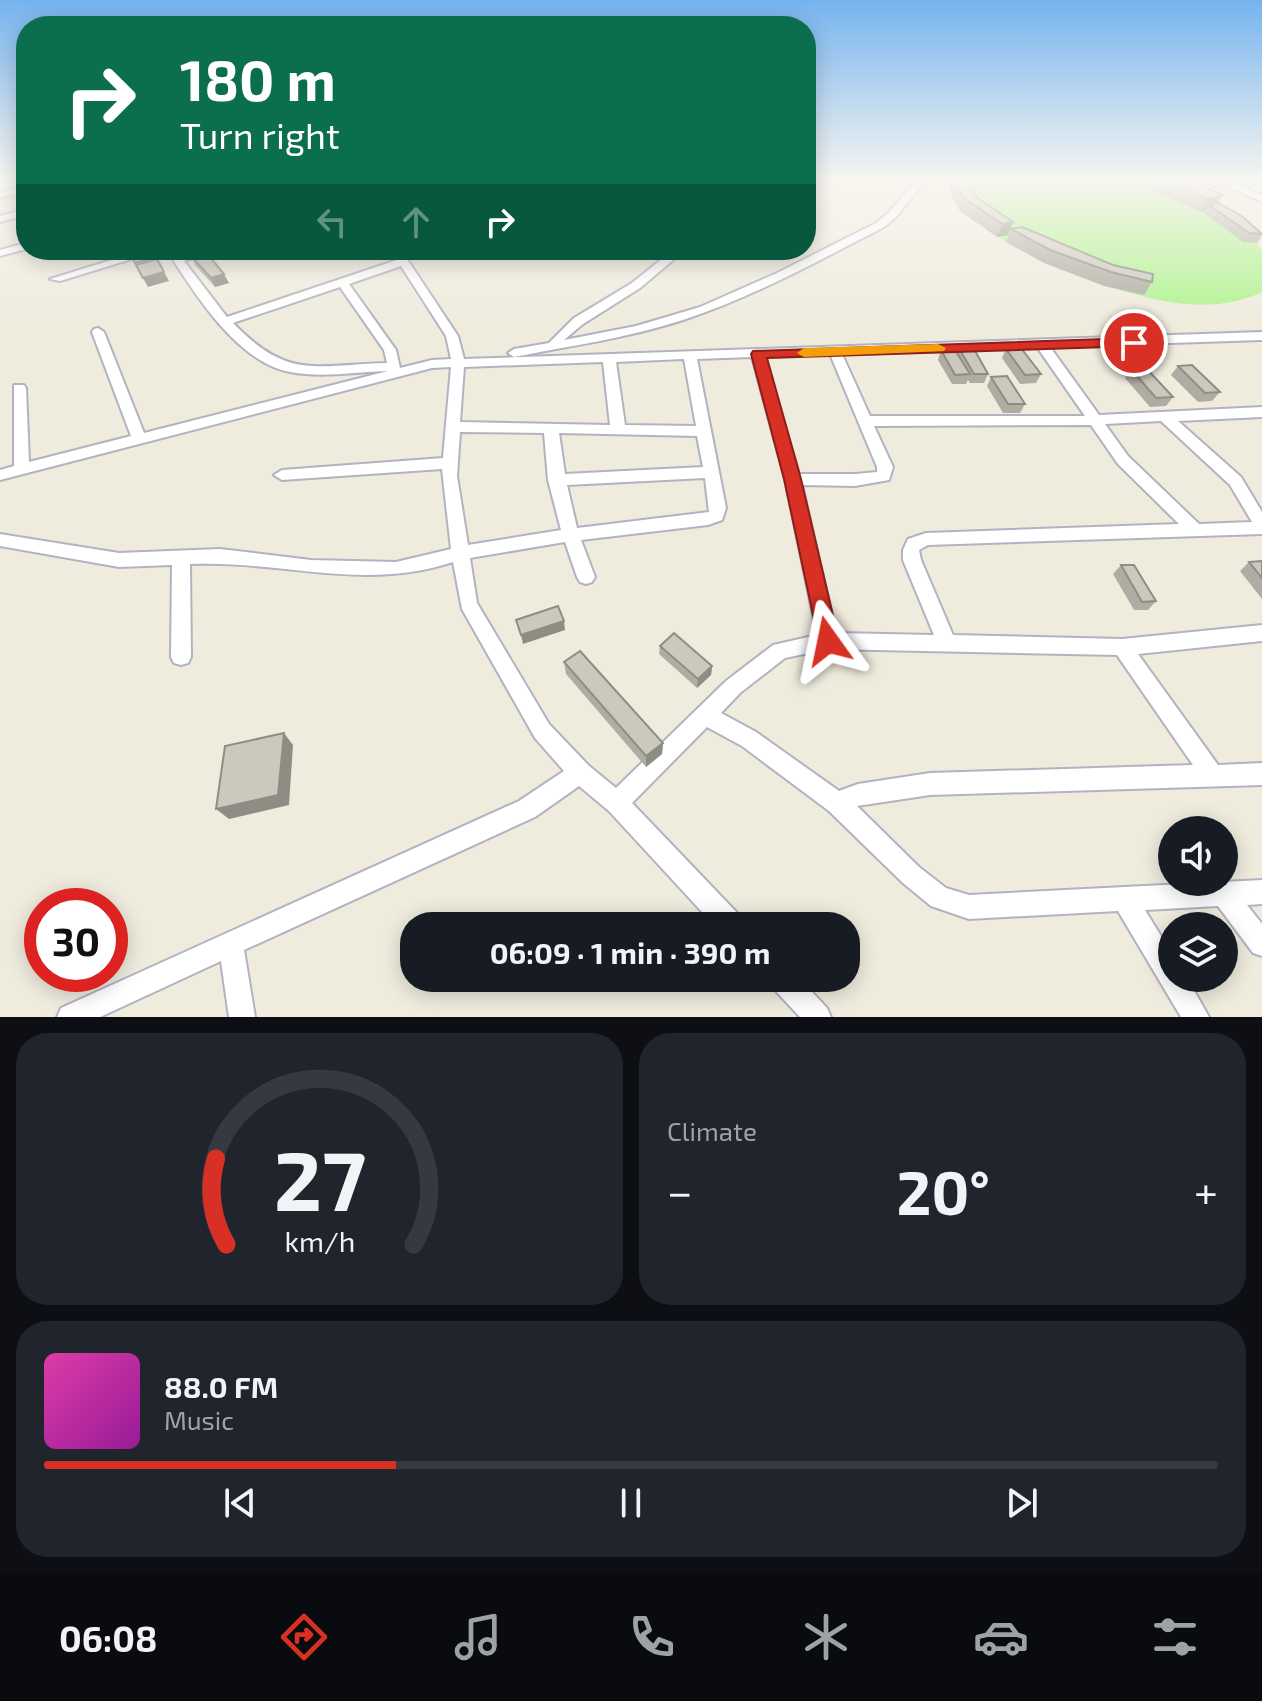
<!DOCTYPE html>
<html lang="en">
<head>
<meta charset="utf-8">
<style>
  body { margin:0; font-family:"Exo 2",sans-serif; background:#20242c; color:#f1f3f6; height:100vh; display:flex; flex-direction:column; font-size:30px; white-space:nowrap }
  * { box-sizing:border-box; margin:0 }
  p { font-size:26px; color:#9ea1a6 }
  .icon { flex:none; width:44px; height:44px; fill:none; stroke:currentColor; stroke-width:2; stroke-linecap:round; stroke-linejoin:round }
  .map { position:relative; height:1017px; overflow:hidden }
  .drawer { display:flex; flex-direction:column; gap:16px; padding:16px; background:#0d0f14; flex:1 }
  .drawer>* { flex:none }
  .top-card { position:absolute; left:16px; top:16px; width:800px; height:244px; border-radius:32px; box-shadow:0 4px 20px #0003; background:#0b6e4f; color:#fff; overflow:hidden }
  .buttons { position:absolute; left:1158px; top:816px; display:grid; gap:16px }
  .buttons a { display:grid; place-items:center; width:80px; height:80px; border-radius:50%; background:#171b24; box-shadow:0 4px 20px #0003; font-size:40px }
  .speed { position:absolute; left:24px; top:888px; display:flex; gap:16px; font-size:40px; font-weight:700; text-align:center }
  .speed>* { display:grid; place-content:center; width:104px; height:104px; border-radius:50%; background:#171b24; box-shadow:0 4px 20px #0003; line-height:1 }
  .speed .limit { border:12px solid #d22; background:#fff; color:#111 }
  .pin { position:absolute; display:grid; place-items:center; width:68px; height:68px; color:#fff; margin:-34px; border:4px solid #fff; border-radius:50%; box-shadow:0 2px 8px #0007 }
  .me { position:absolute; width:88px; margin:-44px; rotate:348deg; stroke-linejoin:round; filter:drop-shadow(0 0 6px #0008) }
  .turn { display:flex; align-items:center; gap:28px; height:168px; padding:0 32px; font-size:36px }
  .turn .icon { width:104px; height:104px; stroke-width:2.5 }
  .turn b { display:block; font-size:56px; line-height:68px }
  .lanes { display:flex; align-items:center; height:76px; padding:0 32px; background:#0003; justify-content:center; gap:40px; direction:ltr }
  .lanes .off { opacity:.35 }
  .big { font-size:60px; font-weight:700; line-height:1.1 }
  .drawer .widget { flex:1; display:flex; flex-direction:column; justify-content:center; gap:12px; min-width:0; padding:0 28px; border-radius:32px; background:#20242c }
  .drawer .dial { align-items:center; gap:0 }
  .dial svg { height:208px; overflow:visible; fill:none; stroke:#363941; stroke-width:7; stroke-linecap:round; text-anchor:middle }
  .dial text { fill:#f1f3f6; stroke:none }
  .song { display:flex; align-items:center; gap:24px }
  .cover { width:96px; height:96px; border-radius:12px; background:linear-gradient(135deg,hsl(320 70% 55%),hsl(300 70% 35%)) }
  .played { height:8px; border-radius:4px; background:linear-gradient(90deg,#d93025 30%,#363941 30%) }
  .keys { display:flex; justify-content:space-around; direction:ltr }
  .heat { display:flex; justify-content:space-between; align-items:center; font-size:44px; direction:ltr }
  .drawer .tiles { flex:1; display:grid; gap:16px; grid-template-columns:1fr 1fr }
  .widget:last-child { grid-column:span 2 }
  .trip { position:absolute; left:400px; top:912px; width:460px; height:80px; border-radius:32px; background:#171b24; box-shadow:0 4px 20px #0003; font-weight:700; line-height:80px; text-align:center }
  .menu { display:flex; height:128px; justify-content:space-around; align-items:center; background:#090b0e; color:#9ea1a6 }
  .menu .icon { width:56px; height:56px }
  .menu .selected { color:#d93025 }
  .menu b { font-size:36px; color:#f1f3f6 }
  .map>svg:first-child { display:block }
</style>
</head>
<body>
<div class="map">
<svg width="1262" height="1017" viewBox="0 0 1262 1017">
  <rect width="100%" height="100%" fill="#efecde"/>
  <path fill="#b2f391" d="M951 180 1168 182 1257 243 1262 251V292C1196 324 1111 289 1050 262 1033 254 1013 249 999 238 981 224 966 201 950 183Z"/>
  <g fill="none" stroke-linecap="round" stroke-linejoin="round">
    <defs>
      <path id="minor" d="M916 180H926L896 217 884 227C818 261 753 297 683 320 628 338 570 346 514 357L508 353 514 349 549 343 574 318 632 283 673 250H685L640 288 583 324 564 340 636 326 700 307 777 273 876 223 889 212Z
        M1213 180H1226L1262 195V202Z
        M26 186V192L0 198V192Z
        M26 209V215L0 222V216Z
        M26 243V249L0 256V250Z
        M144 250H161L60 281 50 279Z
        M167 250H177L181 255 200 250H218L184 261 227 317 397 260 391 250H401L458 336 464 359 1262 332V340L1050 347 1099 415 1262 407V417L1178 421 1241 477 1262 512V534L928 545 919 550 921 560 953 635 1122 639 1262 625V641L1138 654 1218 765 1262 763V785L930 795 857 806 919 867 946 888 969 895 1262 880V904L1247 905 1262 924V956L1253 953 1218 906 1145 910 1172 954V978H1187L1209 1017H1181L1118 911 969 919 931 906 903 883 829 811 742 746 707 727 632 803 741 917 744 926H715L609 811 579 786 535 817 244 950 255 1017H229L221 961 100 1017H57L61 1008 519 801 564 771 535 738 462 609 453 562C362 592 281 560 190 564L191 657 188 663 181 665 174 663 171 657 172 565 119 567 0 546V534L119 553 220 549 311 560 396 562 451 549 442 469 282 480 274 475 282 470 443 458 451 367 432 368 0 480V470L14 466V385H24L26 388 29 462 131 436 92 332 94 329 98 328 104 332 144 433 388 371C356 372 322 378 290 372 238 363 193 292 167 250ZM401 266 446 336 451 359 432 360 400 368 396 350 349 284ZM340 287 384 350 387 363C315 365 288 380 233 323ZM1037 347 1085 416H870L842 354ZM830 354 877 467V472L855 474H799L765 357ZM752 357 785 479 817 635 773 645 726 681 616 788 588 765 549 724 477 603 470 558 565 542 577 577 580 582 586 584 592 582 595 577 581 540 708 525 722 520 726 508 697 359ZM684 359 696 426 625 425 616 362ZM603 362 610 425 460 422 464 367ZM1161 421 1230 485 1252 522 1199 524 1128 456 1105 424ZM1091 425 1118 464 1179 524 926 533 908 539 903 550V560L934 635 836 633 802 485 855 486 889 480 893 467 874 426ZM460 432 544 433 548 480 561 530 468 545 457 476ZM559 433 697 436 703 467 565 474ZM705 478 709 512 577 528 567 485ZM828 649 1117 655 1193 765 930 773 858 784 839 791 756 732 721 713 740 693 785 658Z
        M768 978H799L827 1008 831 1017H800L772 987Z"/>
    </defs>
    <use href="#minor" stroke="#b3b2c1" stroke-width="4"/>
    <use href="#minor" fill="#fff" fill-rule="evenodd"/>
  </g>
  <path fill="#afada3" d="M951 180H968V183L976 197 1013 222 1008 235 997 237 960 211 951 195 950 183Z
    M1145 180H1198L1213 190 1218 203 1262 234V236L1257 243 1243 242 1204 213 1206 210 1201 212 1142 185Z
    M1011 229 1152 282 1144 295 1104 286 1044 263 1006 242Z
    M191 256 229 283 215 287 195 265Z
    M1006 349 1041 374 1036 383 1020 384 1002 358Z
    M941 350 958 354 960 350 988 374 984 383H970L968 380 966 384H952L938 360Z
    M1178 366 1220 392 1212 401 1198 402 1171 375Z
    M1131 369 1173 397 1166 406 1150 407 1125 378Z
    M991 377 1025 404 1020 413H1003L987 386Z
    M1262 561V599L1240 571 1249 562Z
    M1121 565 1156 601 1148 610H1134L1113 574Z
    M660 646 712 666 711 675 697 688 659 654Z
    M564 662 663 743 662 754 646 767 566 674Z"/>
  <path fill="#8e8d84" d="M1223 195 1215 207 1209 205 1206 210 1201 212 1208 199Z
    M1013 222 1008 235 997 237 1002 224Z
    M164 272 169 281 148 287 143 278Z
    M224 274 229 283 215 287 211 278Z
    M564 621 565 630 523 644 521 635Z
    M712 666 711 675 697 688 698 679Z
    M284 733 293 745 289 805 229 819 216 809Z
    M663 743 662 754 646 767V756Z"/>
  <path fill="#cbc9bd" stroke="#8e8d84" stroke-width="2" d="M955 180H968V183L976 197 1013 222 1002 224 964 198 955 183Z
    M1166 180H1198L1215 187 1210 189 1223 195 1208 199Z
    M1219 203 1243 217 1262 234 1249 233 1209 205Z
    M1022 227 1113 265 1153 274 1152 282 1111 272 1050 250 1011 229Z
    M205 251 224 274 211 278 191 256Z
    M154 253 156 257 135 263 133 259Z
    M157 259 164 272 143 278 136 265Z
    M1021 348 1041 374 1025 375 1006 349Z
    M974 349 988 374H974L960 350Z
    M941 350H955L970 374 955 375Z
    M1192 365 1220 392 1205 393 1178 366Z
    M1146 368 1173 397 1156 398 1131 369Z
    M1007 376 1025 404H1008L991 377Z
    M1262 561V578L1249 562Z
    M1121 565H1134L1156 601 1142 602Z
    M558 606 564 621 521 635 516 620Z
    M674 633 712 666 698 679 660 646Z
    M580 651 663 743 646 756 564 662Z
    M284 733 278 795 216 809 225 746Z"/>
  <linearGradient id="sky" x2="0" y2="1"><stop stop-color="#75b3ef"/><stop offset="0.56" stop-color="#f8f6f0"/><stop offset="1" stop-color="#f8f6f0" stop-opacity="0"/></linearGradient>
  <rect width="1262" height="322" fill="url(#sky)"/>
  <path fill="#d93025" stroke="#8d1f18" stroke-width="2" d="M1134 338 1139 340V346L767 358 801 479 839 641 836 648 828 650 820 648 784 479 751 354 753 351Z"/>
  <path fill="#f59e0b" d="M938 344 946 348 944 351 804 357 797 353 804 348Z"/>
</svg>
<div class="buttons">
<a><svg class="icon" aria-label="sound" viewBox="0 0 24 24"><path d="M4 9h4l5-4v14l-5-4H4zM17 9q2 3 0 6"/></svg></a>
<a><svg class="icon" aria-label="layers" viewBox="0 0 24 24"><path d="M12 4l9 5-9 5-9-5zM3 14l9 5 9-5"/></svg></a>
</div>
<div class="speed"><div class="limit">30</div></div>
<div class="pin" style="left:1134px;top:343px;background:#d93025"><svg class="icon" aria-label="arrive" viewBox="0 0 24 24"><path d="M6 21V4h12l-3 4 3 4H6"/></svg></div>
<svg class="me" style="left:828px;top:641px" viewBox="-20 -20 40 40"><path d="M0-17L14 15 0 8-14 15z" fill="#d93025" stroke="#fff" stroke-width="4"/></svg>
<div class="trip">06:09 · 1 min · 390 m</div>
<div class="top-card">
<div class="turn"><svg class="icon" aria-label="right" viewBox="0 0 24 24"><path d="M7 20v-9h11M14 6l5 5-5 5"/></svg><div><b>180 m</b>Turn right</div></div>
<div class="lanes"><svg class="icon off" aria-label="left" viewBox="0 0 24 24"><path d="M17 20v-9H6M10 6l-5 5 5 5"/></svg><svg class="icon off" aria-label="ahead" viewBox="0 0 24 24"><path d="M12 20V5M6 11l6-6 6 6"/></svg><svg class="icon" aria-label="right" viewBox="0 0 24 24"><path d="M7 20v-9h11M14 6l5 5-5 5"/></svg></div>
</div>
</div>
<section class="drawer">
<div class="tiles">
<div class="widget dial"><svg viewBox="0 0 100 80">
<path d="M14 69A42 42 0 1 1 86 69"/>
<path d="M14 69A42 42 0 0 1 10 36" stroke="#d93025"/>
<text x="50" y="56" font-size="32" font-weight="700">27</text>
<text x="50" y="72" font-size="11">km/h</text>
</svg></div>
<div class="widget"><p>Climate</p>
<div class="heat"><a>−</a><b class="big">20°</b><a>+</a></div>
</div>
<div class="widget">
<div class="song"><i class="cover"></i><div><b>88.0 FM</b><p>Music</p></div></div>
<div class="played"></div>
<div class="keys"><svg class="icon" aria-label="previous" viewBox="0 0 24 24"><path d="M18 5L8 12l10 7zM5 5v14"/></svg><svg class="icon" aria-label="pause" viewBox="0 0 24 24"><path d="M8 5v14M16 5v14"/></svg><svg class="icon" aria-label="next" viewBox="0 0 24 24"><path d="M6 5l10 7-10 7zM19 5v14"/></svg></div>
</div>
</div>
</section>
<nav class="menu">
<b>06:08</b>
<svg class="icon selected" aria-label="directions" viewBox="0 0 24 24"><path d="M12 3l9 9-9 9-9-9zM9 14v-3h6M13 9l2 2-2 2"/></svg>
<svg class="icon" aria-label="music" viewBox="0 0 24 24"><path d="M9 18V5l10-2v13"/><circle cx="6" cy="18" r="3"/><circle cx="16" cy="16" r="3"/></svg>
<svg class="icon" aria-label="phone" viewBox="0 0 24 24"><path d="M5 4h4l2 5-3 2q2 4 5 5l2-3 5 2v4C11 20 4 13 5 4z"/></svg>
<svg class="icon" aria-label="climate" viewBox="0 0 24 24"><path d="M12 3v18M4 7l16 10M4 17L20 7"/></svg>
<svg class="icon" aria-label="car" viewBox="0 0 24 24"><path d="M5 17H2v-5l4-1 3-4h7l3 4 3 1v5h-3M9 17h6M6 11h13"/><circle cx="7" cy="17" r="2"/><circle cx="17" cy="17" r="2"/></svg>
<svg class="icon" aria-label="filters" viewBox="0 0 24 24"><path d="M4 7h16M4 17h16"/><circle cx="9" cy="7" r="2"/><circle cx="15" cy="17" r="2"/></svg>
</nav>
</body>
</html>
